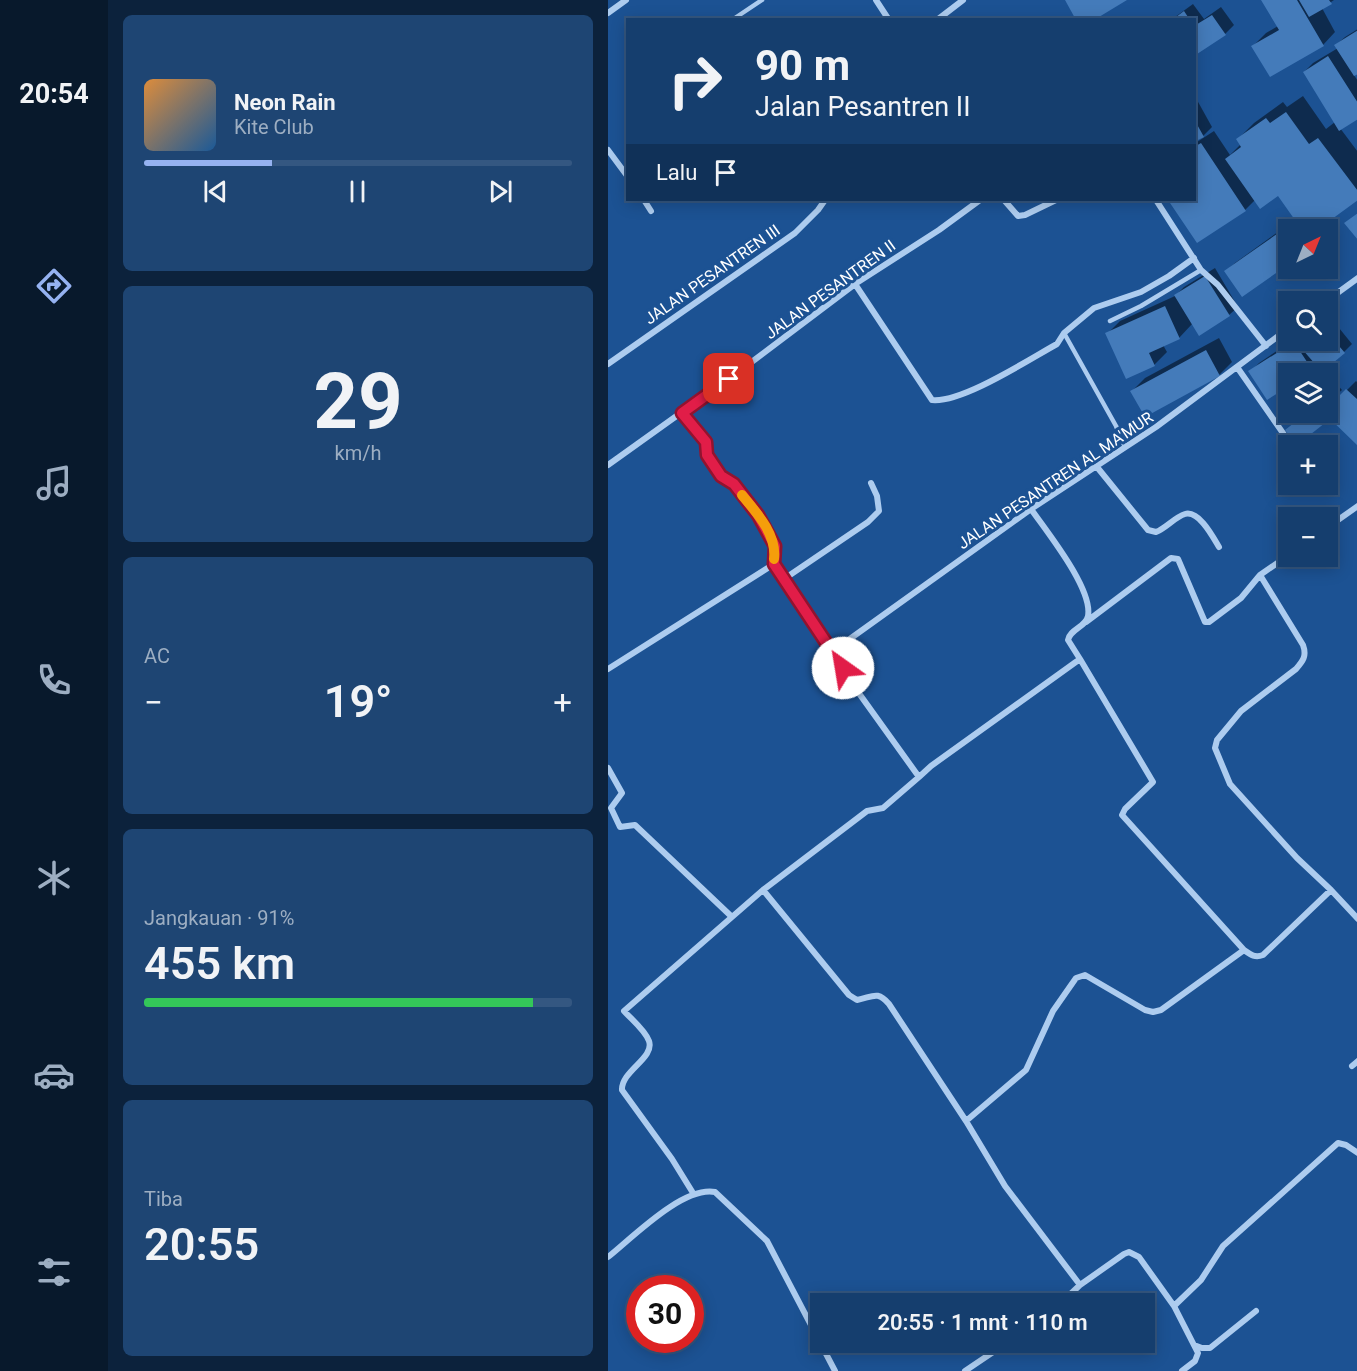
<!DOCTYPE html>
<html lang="id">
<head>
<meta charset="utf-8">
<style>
  body { margin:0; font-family:Roboto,sans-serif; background:#1e4573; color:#f1f3f6; height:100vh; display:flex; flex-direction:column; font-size:22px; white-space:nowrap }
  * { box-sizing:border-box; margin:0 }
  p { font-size:20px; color:#9daec2 }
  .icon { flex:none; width:33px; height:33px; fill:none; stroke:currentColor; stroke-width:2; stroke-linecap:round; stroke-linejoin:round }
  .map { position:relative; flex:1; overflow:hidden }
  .details { display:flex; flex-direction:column; gap:15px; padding:15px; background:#0c223c; width:500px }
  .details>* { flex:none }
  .top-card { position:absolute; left:18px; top:18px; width:570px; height:183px; border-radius:0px; box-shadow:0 3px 15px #0003,0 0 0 2px #345781; background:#153e6e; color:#f1f3f6; overflow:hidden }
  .needle { width:39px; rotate:43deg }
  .controls { position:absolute; left:670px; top:219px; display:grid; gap:12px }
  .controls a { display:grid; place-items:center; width:60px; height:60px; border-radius:0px; background:#153e6e; box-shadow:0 3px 15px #0003,0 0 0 2px #345781; font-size:30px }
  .speed { position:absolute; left:18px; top:1275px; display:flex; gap:12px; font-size:30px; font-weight:700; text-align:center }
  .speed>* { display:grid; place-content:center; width:78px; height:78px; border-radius:50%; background:#153e6e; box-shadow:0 3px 15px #0003,0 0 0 2px #345781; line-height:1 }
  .speed .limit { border:9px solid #d22; background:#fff; color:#111 }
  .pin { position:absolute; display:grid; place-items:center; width:51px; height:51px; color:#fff; margin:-26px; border-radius:12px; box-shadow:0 3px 9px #0006 }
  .me { position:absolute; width:66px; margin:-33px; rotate:328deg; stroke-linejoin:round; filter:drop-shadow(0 0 4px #0008) }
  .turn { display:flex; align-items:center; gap:21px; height:126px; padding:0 30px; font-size:27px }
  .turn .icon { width:78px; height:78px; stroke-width:2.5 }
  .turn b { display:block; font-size:42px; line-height:51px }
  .then { display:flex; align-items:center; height:57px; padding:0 30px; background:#0003; gap:12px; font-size:22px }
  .big { font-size:45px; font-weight:600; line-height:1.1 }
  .details .widget { flex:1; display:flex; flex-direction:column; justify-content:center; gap:9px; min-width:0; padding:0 21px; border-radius:9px; background:#1e4573 }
  .details .dial { align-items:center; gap:0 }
  .dial b { font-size:78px; line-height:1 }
  .song { display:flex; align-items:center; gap:18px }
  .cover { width:72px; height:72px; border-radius:9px; background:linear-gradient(135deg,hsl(30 70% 55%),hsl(210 70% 35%)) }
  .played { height:6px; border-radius:3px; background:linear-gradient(90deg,#95b2f1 30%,#345781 30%) }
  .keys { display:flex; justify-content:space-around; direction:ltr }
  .heat { display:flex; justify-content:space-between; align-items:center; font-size:33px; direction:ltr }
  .charge { height:9px; border-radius:4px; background:linear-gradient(90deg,#34c759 91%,#345781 0) }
  .trip { position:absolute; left:202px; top:1293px; width:345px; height:60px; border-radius:0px; background:#153e6e; box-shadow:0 3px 15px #0003,0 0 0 2px #345781; font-weight:600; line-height:60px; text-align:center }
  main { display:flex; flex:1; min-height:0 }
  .menu { display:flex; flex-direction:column; width:108px; justify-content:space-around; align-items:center; background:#08192c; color:#9daec2 }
  .menu .icon { width:42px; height:42px }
  .menu .active { color:#95b2f1 }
  .menu b { font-size:27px; color:#f1f3f6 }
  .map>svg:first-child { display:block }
</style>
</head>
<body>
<main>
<nav class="menu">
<b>20:54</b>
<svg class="icon active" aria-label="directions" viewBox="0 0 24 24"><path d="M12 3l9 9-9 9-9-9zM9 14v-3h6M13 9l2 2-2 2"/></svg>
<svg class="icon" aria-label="music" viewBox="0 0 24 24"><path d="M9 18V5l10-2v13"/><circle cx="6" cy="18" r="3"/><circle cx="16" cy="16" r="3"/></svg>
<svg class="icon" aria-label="phone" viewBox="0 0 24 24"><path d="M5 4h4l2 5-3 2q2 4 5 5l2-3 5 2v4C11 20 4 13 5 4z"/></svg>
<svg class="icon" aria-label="climate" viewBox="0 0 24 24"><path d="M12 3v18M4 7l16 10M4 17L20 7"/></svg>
<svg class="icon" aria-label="car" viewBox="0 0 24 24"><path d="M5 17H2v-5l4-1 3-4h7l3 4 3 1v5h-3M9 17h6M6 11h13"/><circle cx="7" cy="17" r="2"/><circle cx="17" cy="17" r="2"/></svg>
<svg class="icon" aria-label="filters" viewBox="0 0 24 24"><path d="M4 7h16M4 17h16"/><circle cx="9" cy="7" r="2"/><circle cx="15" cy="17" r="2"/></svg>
</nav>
<section class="details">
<div class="widget">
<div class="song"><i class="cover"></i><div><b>Neon Rain</b><p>Kite Club</p></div></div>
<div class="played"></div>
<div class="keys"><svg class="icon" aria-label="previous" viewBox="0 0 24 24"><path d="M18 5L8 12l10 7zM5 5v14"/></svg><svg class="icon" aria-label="pause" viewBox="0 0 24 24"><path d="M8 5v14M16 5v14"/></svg><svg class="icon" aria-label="next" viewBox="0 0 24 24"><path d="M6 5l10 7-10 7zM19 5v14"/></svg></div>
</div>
<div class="widget dial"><b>29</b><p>km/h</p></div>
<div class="widget"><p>AC</p>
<div class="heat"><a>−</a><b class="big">19°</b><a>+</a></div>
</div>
<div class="widget"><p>Jangkauan · 91%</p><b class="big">455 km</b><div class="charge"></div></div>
<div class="widget"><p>Tiba</p><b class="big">20:55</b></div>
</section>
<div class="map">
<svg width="750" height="1371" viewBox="0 0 750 1371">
  <rect width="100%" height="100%" fill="#1c5293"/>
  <path fill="#0007" d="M655 0H726L714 8 727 32 715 45 645 46 658 33 670 26Z
    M585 4 596 19 613 7 626 25 617 34 586 54V20H563Z
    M750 29V72L745 74 750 81V117L732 128 750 152V199L670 194 648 199 637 210 590 241 562 200H586V144L606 131 622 155 633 144 630 139 646 123 675 102 679 107 695 96 718 129 727 122 696 72 705 63 730 48 728 45 737 37Z
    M586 85 590 91 586 95Z
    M589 100 604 127 595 136 586 140V101Z
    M685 221 691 230H681V262L618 271 627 263Z
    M607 268 630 307 621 315 585 323 571 338 555 345 559 352 546 365 499 334 512 321 567 296 576 287Z
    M727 323 744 344 736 352 709 364 704 370 681 374V384L642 372 651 363 685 340H699L701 344 720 340V328Z
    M611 338 624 362 611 375 524 391 537 378Z
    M720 374 734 390 720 402Z
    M748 381 750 383V444L721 416 716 422 700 412H720V407L721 408Z"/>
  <path fill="#447bba" d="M457 0H519L486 20H468Z
    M653 0H689L716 46 662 77 643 46 671 30Z
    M691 0H721L724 4 701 17Z
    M576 11 582 20H564Z
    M604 15 618 35 586 56V26Z
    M750 30V74L746 76 726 45Z
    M720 56 750 103V119L731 131 695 72Z
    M678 112 701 144 710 138 750 191V200L709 230H694L670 196 652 209 617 159 633 147 628 139 658 118 662 123Z
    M586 119 596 137 586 142Z
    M593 143 638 211 589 243 560 200H586V147Z
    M750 213V240L736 223Z
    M676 229 681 236V264L634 297 616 271Z
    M597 276 622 316 591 336 566 295Z
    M557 306 572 339 541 353 547 366 518 379 497 333Z
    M720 333 737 353 714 372 694 349 705 340H720Z
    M686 342 705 371 701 374H681V386L659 400 640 371Z
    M598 350 612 376 537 417 522 391Z
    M720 382 731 394 720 404Z
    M738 389 750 400V446L715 412H720V407Z
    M700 412H709L717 423 689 445 677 430Z"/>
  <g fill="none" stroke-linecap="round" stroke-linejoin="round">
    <path stroke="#adccef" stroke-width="4.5" d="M124 20 154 0
      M502 321 533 306 593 270
      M456 333 508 426 517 447"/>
    <path stroke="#adccef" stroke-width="6" d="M268 0 281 20
      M0 13 18 0
      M329 20 355 0
      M0 150 20 177
      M36 200 43 211
      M396 200 410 216 417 215 448 200
      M548 200 593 270 610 285 658 346
      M247 284 324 400C354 403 420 360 449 344L456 333 486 308 533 292 561 276 586 258
      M717 302 750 278
      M0 364 187 233 210 210 217 200
      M629 367 684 446
      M74 413 98 442 99 455 113 476 126 484 150 515 167 546 166 564 225 651 245 685 311 777 323 766 472 659 460 640C462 629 478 627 480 616 485 589 439 532 423 509
      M0 465 137 367 247 284 331 230 372 200
      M489 467 540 530 548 532C558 528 567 517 577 514 591 510 605 537 611 547
      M720 527 750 506
      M652 575 695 645C699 656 695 661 688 669L633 711 609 740 607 748 622 784 689 858 723 890 750 919
      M176 579 260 522 271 511 269 496 263 483
      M478 622 563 558 570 559 597 622H601L633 598 652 575 681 555
      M225 651 423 509 548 427 681 328
      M472 659 545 782 517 809 514 815 636 950C643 955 647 958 655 955L723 890
      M0 669 166 564
      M0 768 14 793 3 808 12 827 27 825 124 917
      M155 890 241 995 249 1000C265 997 269 990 281 1004L358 1121
      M744 1066 750 1061
      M85 1193 64 1159 14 1090C13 1071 47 1058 41 1041 37 1030 23 1019 16 1011L155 890 259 811 275 808 311 777
      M0 1257C25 1237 75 1186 107 1192L159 1241 227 1371
      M472 1285 397 1186 358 1121 418 1070 445 1011 468 978 477 975 537 1010 545 1012 553 1010 636 950
      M452 1304 472 1285 516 1254 521 1252 531 1257 566 1306 590 1353 587 1361 574 1371
      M566 1306 593 1280 615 1246 730 1143 738 1145 750 1153
      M586 1345 594 1348H602L648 1311
      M357 1371 400 1342"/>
  </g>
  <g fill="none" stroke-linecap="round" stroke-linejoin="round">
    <defs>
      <path id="route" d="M121 379 74 413 98 442 99 455 113 476 126 484 150 515 167 546 166 564 235 668"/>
    </defs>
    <use href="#route" stroke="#92132f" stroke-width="15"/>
    <use href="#route" stroke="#e11d48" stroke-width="10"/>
    <path stroke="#f59e0b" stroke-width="10" d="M134 495C149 513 169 535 166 559"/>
  </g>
  <g text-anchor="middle" stroke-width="6" stroke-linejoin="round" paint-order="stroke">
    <g font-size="16" fill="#fff" stroke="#1c5293">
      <text transform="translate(104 274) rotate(-35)" y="6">JALAN PESANTREN III</text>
      <text transform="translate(222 289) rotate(-36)" y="6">JALAN PESANTREN II</text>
      <text transform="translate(447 480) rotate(-34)" y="6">JALAN PESANTREN AL MA'MUR</text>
    </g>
  </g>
</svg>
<div class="controls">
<a><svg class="needle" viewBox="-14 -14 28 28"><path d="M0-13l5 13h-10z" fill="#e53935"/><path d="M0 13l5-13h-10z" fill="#9daec2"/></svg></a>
<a><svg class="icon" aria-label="search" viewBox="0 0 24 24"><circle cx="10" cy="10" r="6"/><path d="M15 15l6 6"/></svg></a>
<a><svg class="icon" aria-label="layers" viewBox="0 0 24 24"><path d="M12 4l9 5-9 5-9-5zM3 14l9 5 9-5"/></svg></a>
<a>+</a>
<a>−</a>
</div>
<div class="speed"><div class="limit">30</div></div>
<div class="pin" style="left:121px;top:379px;background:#d93025"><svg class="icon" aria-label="arrive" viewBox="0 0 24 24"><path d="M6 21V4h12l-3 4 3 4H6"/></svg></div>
<svg class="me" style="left:235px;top:668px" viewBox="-20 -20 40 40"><circle r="19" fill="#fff"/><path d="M0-13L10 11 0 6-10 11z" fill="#e11d48"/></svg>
<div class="trip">20:55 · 1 mnt · 110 m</div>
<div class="top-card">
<div class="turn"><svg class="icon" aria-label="right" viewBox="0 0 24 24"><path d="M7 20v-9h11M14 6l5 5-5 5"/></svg><div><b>90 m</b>Jalan Pesantren II</div></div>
<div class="then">Lalu<svg class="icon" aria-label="arrive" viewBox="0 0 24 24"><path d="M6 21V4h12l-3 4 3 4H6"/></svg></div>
</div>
</div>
</main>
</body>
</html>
